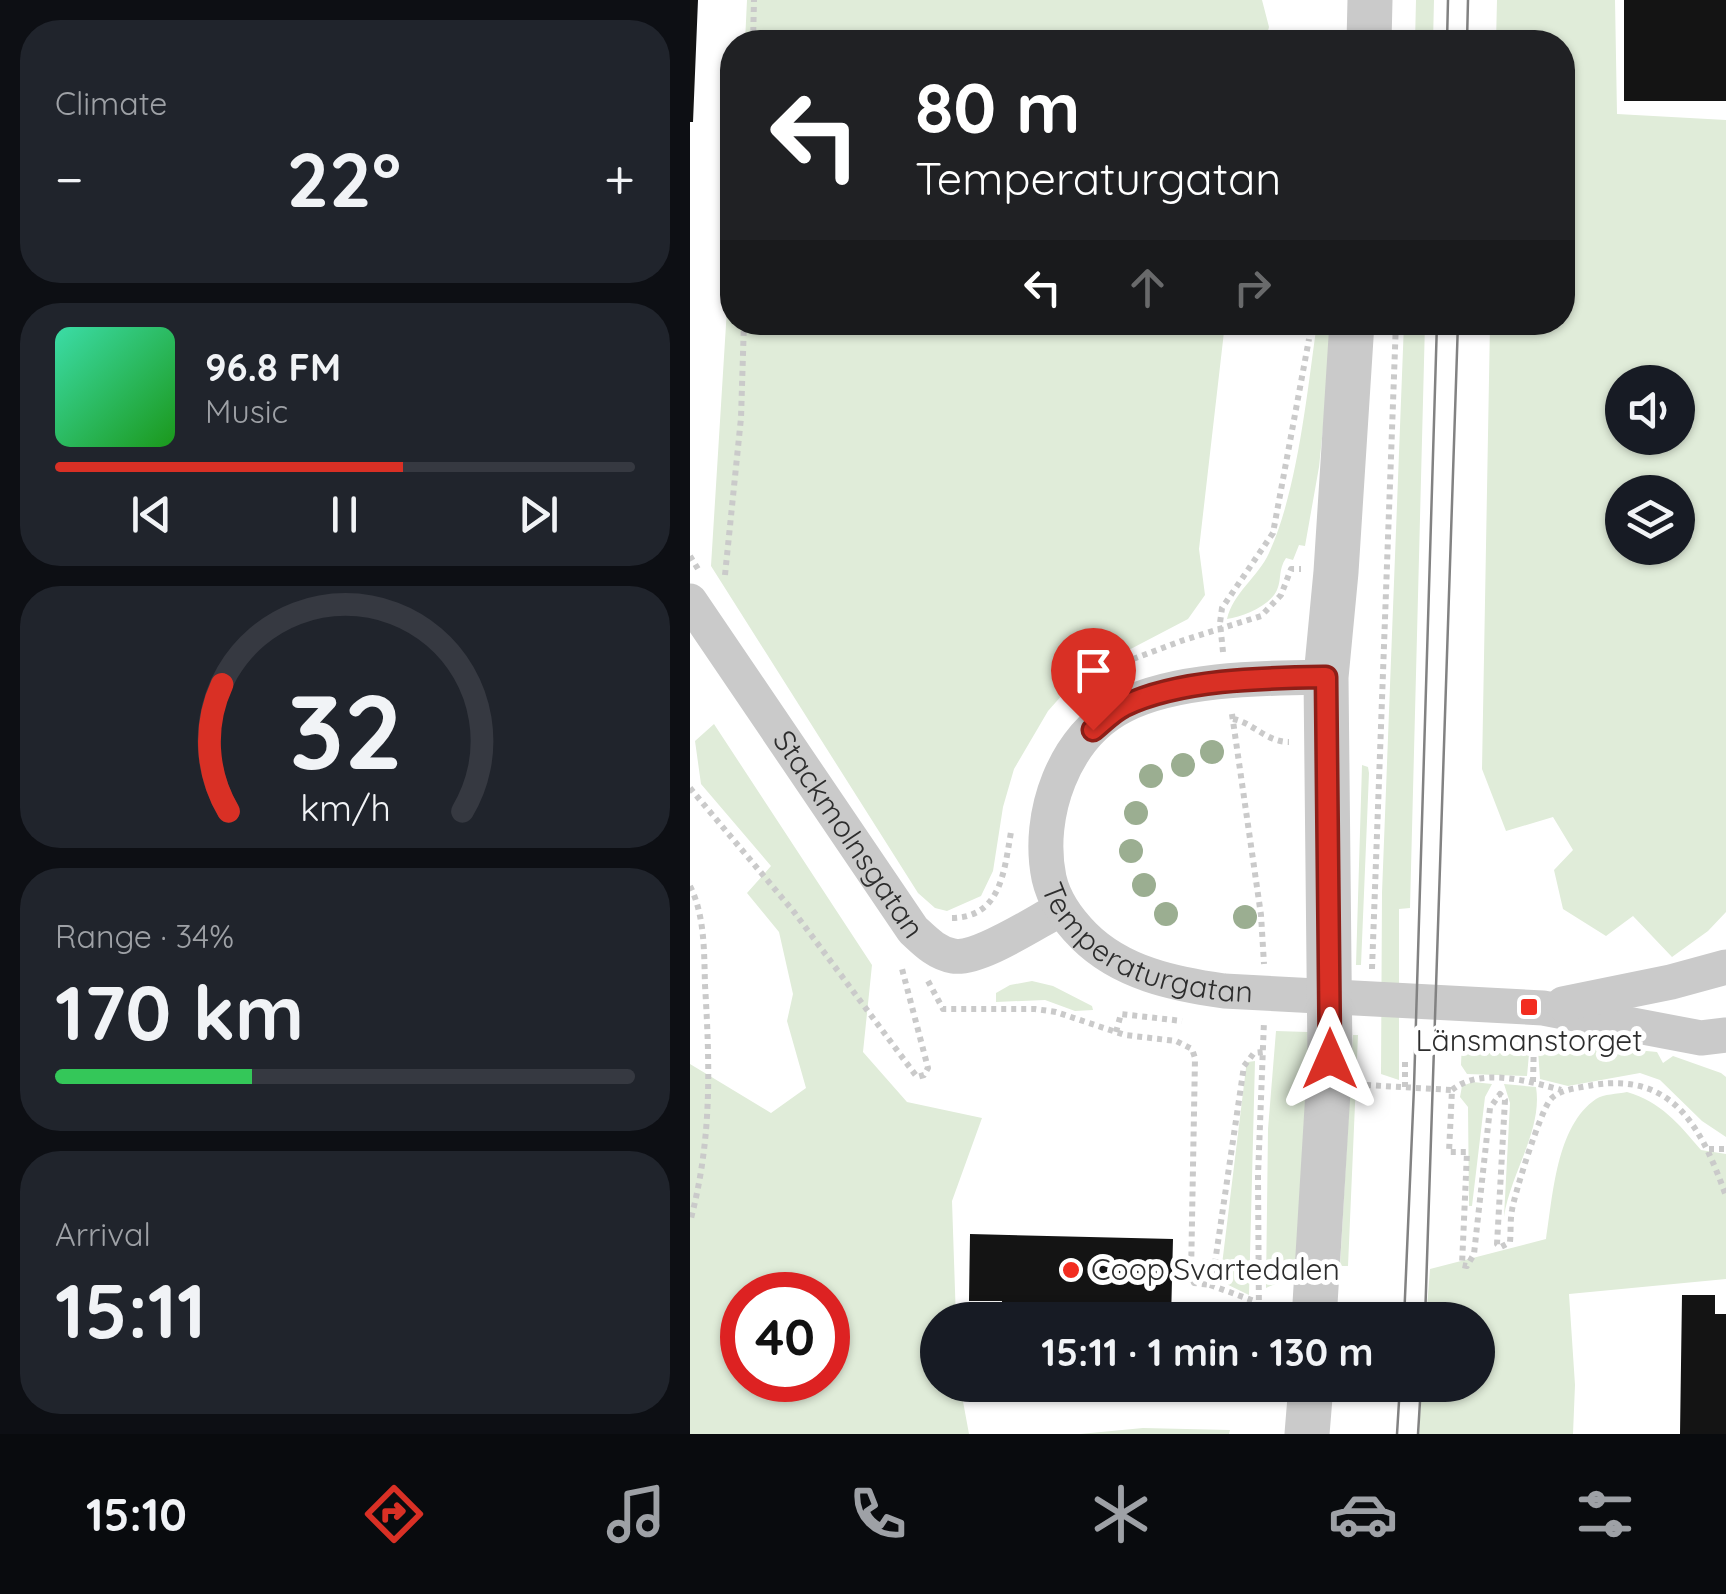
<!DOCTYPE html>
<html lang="en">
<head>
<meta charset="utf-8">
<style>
  body { margin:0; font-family:Quicksand,sans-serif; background:#20242c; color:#f1f3f6; height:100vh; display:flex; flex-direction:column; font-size:38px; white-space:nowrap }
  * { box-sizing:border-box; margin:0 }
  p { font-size:32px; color:#9ea1a6 }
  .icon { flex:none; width:55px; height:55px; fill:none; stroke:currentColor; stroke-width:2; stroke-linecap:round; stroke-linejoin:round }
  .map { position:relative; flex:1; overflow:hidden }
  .side { display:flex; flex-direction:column; gap:20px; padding:20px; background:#0d0f14; width:690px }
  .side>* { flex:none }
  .guide { position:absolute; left:30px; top:30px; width:855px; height:305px; border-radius:40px; box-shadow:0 2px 8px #0004; background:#202124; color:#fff; overflow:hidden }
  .tools { position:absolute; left:915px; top:365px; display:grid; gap:20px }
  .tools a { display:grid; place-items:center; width:90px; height:90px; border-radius:50%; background:#171b24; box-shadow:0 2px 8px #0004; font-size:50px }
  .speed { position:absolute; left:30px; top:1272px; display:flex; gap:20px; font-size:50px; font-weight:700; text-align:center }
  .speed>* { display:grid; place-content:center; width:130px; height:130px; border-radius:50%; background:#171b24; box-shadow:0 2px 8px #0004; line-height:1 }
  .speed .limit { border:15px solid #d22; background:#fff; color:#111 }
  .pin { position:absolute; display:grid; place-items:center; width:85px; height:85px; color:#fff; margin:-102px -42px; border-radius:50% 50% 50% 0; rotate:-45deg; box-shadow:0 0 10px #0007 }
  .pin .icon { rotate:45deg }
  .me { position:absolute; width:110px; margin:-55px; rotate:0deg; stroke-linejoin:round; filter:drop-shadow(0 0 8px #0008) }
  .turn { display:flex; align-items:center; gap:35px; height:210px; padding:0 30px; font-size:45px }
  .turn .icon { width:130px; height:130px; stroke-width:2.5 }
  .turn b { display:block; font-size:70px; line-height:85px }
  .lanes { display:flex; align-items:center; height:95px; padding:0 30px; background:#0003; justify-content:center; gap:50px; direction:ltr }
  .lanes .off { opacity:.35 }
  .big { font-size:75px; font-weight:700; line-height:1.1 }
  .side .tile { flex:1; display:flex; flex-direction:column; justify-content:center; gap:15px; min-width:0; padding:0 35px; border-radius:40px; background:#20242c }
  .side .dial { align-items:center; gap:0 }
  .dial svg { height:260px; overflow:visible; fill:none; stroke:#363941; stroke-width:7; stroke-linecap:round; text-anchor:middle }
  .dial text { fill:#f1f3f6; stroke:none }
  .song { display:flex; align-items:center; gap:30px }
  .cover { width:120px; height:120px; border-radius:15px; background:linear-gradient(135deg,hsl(160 70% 55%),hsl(120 70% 35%)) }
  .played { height:10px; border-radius:5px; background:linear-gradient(90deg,#d93025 60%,#363941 60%) }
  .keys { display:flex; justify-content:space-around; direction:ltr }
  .heat { display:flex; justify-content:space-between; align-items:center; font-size:55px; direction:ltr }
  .charge { height:15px; border-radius:8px; background:linear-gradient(90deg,#34c759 34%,#363941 0) }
  .trip { position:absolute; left:230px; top:1302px; width:575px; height:100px; border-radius:50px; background:#171b24; box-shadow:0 2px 8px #0004; font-weight:700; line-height:100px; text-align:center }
  .tab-bar { display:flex; height:160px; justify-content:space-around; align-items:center; background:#090b0e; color:#9ea1a6 }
  .tab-bar .icon { width:70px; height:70px }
  .tab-bar .current { color:#d93025 }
  .tab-bar b { font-size:45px; color:#f1f3f6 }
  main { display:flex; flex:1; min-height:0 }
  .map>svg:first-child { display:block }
</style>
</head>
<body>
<main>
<section class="side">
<div class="tile"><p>Climate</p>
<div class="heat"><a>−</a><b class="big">22°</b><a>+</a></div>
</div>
<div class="tile">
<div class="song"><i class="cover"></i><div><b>96.8 FM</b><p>Music</p></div></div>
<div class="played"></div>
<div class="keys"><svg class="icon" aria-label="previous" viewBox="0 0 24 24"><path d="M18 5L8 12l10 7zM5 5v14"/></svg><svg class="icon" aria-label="pause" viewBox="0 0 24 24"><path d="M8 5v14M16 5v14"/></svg><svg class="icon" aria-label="next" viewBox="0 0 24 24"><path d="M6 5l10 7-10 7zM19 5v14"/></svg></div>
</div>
<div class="tile dial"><svg viewBox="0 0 100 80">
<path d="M14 69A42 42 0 1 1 86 69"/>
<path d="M14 69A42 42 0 0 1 12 30" stroke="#d93025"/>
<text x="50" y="56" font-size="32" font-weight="700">32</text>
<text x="50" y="72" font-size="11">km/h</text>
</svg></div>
<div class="tile"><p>Range · 34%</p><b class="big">170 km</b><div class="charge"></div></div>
<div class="tile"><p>Arrival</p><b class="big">15:11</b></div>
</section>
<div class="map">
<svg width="1036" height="1434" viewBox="0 0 1036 1434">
  <rect width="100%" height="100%" fill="#fff"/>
  <path fill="#e0ecd9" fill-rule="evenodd" d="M57 0H572L579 27 575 42H55Z
    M726 0H744L743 42H725Z
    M807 0H925L927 114 1036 120V912L1018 931 982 957 943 916 916 936 873 909 864 870 883 850 863 817 816 831 792 769 800 323 872 322V42H806ZM932 382H988V438H932ZM932 492H988V548H932Z
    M42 228V322L535 323 509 549 515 595 498 619 389 676 358 711 324 769 313 807 303 871 291 896 257 911 245 908 228 893 21 566Z
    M627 323H644L629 467 615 546 609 545 603 560 596 558C588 570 592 578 587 590 580 606 553 617 537 619 543 593 568 577 579 553 608 489 617 393 627 323Z
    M714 323H735L720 908 709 909V1080L691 1074 692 893Z
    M24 724 182 965 173 1052 217 1102 292 1118 262 1201 266 1320H248V1385H270L279 1434H0V1064L81 1113 116 1088 97 1021 103 994 89 932 57 893 81 866 11 784 5 741ZM52 1295H138V1380H52Z
    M672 765 678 767 679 773 671 965H666Z
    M342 981 363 986 402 1006 403 1010 385 1011 355 1000 306 1002V993L320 985Z
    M586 1031 618 1032 619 1087 606 1266 595 1265 594 1280 576 1288 578 1129Z
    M663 1035H668L658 1266H650Z
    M772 1039H834L840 1043 837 1076 777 1074 771 1065Z
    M865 1042 967 1052 973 1063 983 1056 1031 1073 1036 1077V1137L1012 1121 970 1080 950 1073 878 1086 850 1079 848 1050Z
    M565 1061 559 1295 530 1281 556 1068 558 1062Z
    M783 1082 802 1084 795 1097 782 1206H779L778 1107 770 1097 772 1086Z
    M814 1084 846 1087C853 1130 820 1174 814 1217L820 1103Z
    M937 1092C971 1102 988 1123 1011 1150L1036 1154V1279L879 1294 885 1385 883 1434H729L732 1385H788V1320H736L740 1269 856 1239C863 1196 866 1126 906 1099 914 1094 927 1094 937 1092Z
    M453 1428 540 1430 539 1434H390Z"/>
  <path fill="#141414" d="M0 0H8L3 122H0Z
    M934 0H1036V101H934Z
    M280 1234 483 1239 481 1320H312V1301H279Z
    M992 1295H1025V1314H1036V1434H990Z"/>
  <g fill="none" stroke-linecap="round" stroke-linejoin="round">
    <path stroke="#cacaca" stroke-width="6" stroke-dasharray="5 5" stroke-linecap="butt" d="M63 42 64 0
      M0 556 8 569
      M35 575 51 418 54 322
      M533 652 530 623 532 608 583 533 619 339
      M417 674 443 659 494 640 571 616 591 595 601 569H611
      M542 714 571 915 574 964
      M543 719C564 723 576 742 599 742
      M0 788 104 912 227 1077 234 1075 238 1068 211 965
      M0 886C15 916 14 952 15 985 20 1068 22 1141 0 1222
      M262 918C311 917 314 872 321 832
      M682 969 706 322
      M238 981 253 1009H345L366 1012 435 1035 486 1041 502 1049 505 1058 501 1275 504 1283 520 1285 523 1276 554 1066 564 1053 573 1052
      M426 1032 431 1014 492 1021
      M843 1082 844 1039
      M676 1085 762 1090 759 1152H777L772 1265 777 1266 784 1254 800 1108 810 1094 815 1100 807 1244 811 1247 820 1242C821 1232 820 1220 822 1210 825 1192 850 1113 860 1100 869 1089 889 1088 903 1085 984 1072 1012 1129 1036 1196
      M715 1087V1062
      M762 1090C790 1067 839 1081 871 1090
      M1019 1149H1036
      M520 1285 567 1302
      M569 1320 568 1176 574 1021"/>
    <g stroke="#cacaca" stroke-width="35">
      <path id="s1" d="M0 601 223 930C235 941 246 953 263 956 288 961 347 921 371 909"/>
      <path id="s2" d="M636 677C576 678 487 678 433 706 374 736 346 815 359 878 364 900 378 920 394 936 431 973 484 984 534 991L853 1008 1011 1038 1036 1035"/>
      <path d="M873 1004 981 982 1036 967"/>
    </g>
    <path stroke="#cacaca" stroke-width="45" d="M679 42 680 0
      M624 1320 640 1059 636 677 646 572 662 322
      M617 1434 621 1385"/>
    <path stroke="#828282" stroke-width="2.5" d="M757 42 758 0
      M777 42 778 0
      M714 1320 724 1087 747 322
      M735 1320 768 322
      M707 1434 710 1385
      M728 1434 731 1385"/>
  </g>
  <g fill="#9bae91">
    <circle cx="522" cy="752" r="12"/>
    <circle cx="493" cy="765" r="12"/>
    <circle cx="461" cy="776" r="12"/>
    <circle cx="446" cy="813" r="12"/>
    <circle cx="441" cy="851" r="12"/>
    <circle cx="454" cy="885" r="12"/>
    <circle cx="476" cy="914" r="12"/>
    <circle cx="555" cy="917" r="12"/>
  </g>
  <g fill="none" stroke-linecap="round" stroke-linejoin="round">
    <defs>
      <path id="route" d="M403 730C413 722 423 711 434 706 490 679 574 678 636 677L640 1059"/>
    </defs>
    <use href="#route" stroke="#8d1f18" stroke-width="25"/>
    <use href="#route" stroke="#d93025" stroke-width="18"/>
  </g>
  <g fill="#f22d20" stroke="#fff" stroke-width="4">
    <rect x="829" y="997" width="20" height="20" rx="5"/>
    <circle cx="381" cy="1270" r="10"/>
  </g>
  <g text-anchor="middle" stroke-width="10" stroke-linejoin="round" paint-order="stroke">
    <g font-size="30" fill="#2d2d2d" stroke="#fff">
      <text dy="10" stroke="none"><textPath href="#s1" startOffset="282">Stackmolnsgatan</textPath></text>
      <text dy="10" stroke="none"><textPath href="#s2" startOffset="535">Temperaturgatan</textPath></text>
    </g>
    <g font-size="30" fill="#2d2d2d" stroke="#fff">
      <text x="839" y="1051">Länsmanstorget</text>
      <text x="401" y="1280" text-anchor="start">Coop Svartedalen</text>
    </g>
  </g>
</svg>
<div class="tools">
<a><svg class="icon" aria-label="sound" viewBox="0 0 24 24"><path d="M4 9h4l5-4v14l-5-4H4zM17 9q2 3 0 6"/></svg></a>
<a><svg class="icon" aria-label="layers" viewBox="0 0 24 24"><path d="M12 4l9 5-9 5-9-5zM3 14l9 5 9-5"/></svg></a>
</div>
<div class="speed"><div class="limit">40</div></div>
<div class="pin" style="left:403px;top:730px;background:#d93025"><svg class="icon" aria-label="arrive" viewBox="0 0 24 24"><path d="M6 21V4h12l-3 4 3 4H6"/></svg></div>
<svg class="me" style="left:640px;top:1059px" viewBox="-20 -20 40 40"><path d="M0-17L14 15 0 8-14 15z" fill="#d93025" stroke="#fff" stroke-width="4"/></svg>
<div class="trip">15:11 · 1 min · 130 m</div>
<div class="guide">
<div class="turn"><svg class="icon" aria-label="left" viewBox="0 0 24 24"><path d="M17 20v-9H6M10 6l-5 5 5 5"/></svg><div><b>80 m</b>Temperaturgatan</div></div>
<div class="lanes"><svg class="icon" aria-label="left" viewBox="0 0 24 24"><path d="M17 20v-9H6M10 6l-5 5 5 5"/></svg><svg class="icon off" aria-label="ahead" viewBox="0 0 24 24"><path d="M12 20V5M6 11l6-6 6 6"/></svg><svg class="icon off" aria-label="right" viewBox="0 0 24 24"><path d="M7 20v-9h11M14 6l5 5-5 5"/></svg></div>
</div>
</div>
</main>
<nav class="tab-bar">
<b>15:10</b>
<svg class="icon current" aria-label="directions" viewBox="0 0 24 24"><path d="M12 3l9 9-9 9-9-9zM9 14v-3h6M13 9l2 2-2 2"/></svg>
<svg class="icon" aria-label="music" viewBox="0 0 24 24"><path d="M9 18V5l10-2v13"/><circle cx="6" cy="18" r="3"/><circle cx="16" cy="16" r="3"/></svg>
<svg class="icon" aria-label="phone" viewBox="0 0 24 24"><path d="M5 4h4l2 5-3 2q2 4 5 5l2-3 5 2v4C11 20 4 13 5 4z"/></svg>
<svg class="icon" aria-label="climate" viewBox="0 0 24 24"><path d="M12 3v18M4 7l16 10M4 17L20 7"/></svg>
<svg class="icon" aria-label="car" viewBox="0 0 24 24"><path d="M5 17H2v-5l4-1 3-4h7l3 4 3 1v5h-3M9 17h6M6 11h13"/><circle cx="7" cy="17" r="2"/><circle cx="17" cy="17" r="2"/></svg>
<svg class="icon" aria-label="filters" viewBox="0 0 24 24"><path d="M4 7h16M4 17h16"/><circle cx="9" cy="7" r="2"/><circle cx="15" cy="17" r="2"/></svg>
</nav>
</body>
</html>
